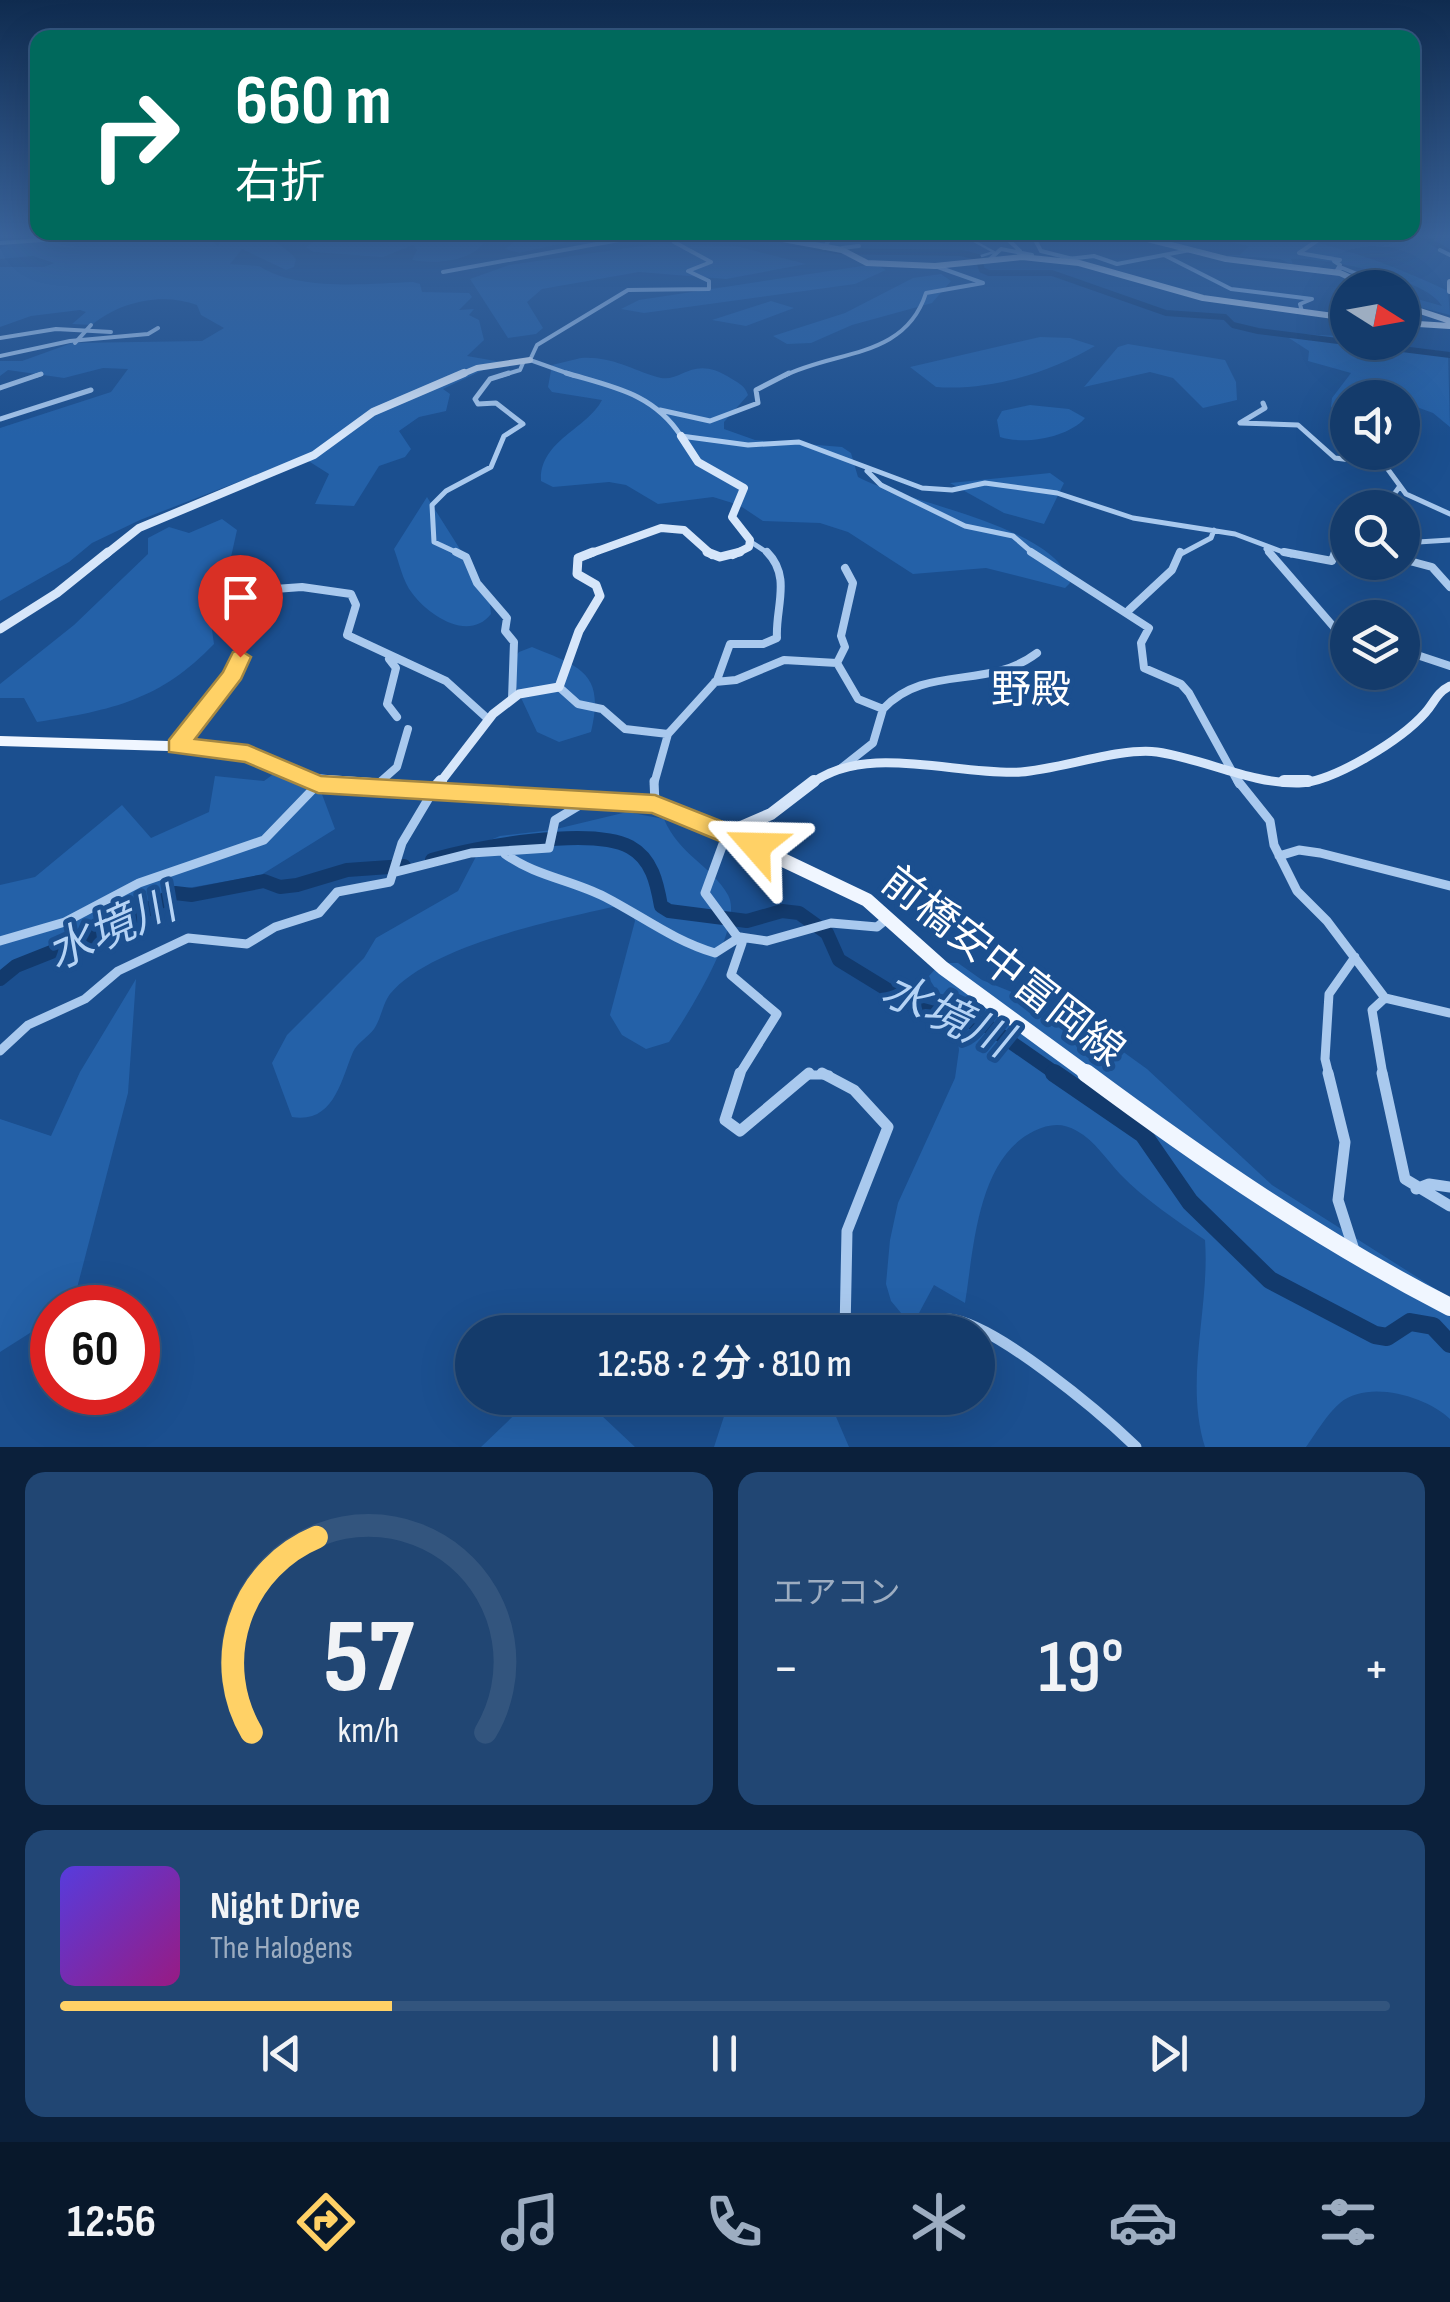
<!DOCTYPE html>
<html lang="ja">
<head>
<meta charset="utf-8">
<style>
  body { margin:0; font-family:"Sofia Sans Condensed","Noto Sans JP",sans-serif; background:#214673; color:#f1f3f6; height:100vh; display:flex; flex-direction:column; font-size:38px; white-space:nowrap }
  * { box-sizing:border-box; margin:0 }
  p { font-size:32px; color:#9dadc1 }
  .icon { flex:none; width:55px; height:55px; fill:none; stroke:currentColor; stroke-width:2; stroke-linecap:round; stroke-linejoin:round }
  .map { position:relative; height:1447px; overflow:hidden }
  .drawer { display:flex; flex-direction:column; gap:25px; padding:25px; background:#0b203b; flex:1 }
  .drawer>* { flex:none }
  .hud { position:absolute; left:30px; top:30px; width:1390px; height:210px; border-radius:20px; box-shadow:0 10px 40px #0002,0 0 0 2px #33557e; background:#00695c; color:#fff; overflow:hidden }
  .needle { width:65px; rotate:101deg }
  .controls { position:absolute; left:1330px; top:270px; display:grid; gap:20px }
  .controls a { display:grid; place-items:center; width:90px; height:90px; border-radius:50%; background:#143b6b; box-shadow:0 10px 40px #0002,0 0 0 2px #33557e; font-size:50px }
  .speed { position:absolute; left:30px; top:1285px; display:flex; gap:20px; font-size:50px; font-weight:700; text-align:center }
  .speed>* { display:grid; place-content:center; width:130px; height:130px; border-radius:50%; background:#143b6b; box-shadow:0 10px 40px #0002,0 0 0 2px #33557e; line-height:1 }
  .speed .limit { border:15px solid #d22; background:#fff; color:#111 }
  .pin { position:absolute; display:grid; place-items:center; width:85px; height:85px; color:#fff; margin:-102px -42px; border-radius:50% 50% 50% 0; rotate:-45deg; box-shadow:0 0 10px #0007 }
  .pin .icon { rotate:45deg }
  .me { position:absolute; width:110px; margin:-55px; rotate:295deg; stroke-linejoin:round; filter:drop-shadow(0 0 8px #0008) }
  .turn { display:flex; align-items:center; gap:35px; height:210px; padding:0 40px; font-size:45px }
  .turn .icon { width:130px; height:130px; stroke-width:2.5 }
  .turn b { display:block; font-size:70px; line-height:85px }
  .big { font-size:75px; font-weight:600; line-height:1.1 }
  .drawer .tile { flex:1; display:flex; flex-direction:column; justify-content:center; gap:15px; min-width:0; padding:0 35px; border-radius:20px; background:#214673 }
  .drawer .dial { align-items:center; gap:0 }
  .dial svg { height:260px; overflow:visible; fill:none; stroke:#33557e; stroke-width:7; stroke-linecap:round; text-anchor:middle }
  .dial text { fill:#f1f3f6; stroke:none }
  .song { display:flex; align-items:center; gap:30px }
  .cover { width:120px; height:120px; border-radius:15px; background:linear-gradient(135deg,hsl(250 70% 55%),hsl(310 70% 35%)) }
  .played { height:10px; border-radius:5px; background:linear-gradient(90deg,#ffd166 25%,#33557e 25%) }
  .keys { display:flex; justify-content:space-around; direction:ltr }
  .heat { display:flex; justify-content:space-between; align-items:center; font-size:55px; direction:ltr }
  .drawer .tiles { flex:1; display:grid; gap:25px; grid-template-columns:1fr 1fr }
  .tile:last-child { grid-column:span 2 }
  .trip { position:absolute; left:455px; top:1315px; width:540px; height:100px; border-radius:50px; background:#143b6b; box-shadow:0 10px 40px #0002,0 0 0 2px #33557e; font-weight:600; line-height:100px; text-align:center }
  .tab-bar { display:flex; height:160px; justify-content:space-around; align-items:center; background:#08182b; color:#9dadc1 }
  .tab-bar .icon { width:70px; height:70px }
  .tab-bar .current { color:#ffd166 }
  .tab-bar b { font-size:45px; color:#f1f3f6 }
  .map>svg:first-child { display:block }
</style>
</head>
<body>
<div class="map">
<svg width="1450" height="1447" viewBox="0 0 1450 1447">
  <rect width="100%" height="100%" fill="#1b4f8f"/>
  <path fill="#2461a8" d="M40 234H98L106 239 120 234H202L218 246 225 234C254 234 275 235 296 259L294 267 286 270 242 249 230 264 259 266C298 291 365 284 413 282L420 284 422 292 469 293 472 297 459 310 474 309 469 315 479 320 484 340 467 356 519 365 483 370 443 389 450 394 446 411 419 417 399 431 411 449 405 457 379 466 354 506 315 504 329 474 302 457 140 520 92 543 69 562 0 601V428L111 392 128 369 103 368 64 378 8 370 0 376V361H22L72 343 202 341 224 328 201 315 197 305C162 292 119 302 92 325L72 324 86 312 80 310 31 316 0 327V267H44L54 263 33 256 0 259V248Z
    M326 234H451L483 244C468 262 435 264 412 260L417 250 413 245 383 257 313 252 306 247Z
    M525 234H620L605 245 568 242 519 253 505 249Z
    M1192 234H1251L1235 236C1258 245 1257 232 1273 234 1331 242 1396 266 1448 291L1450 315 1403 303V295L1442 306C1426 278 1324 257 1291 259L1293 265 1280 259 1222 255H1240L1249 246Z
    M656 244 736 246 806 264 726 279 639 272 542 289 527 302 543 328 536 334 508 338 470 279 509 265Z
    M875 264 886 270 855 284 644 313 621 309 639 300Z
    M941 274 951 281 932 303 852 325 811 343 787 344 773 336 845 313 913 278Z
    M771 301 794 308 746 326 712 320Z
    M1296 334 1342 336C1368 354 1414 344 1448 353L1450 427 1433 413 1403 402 1402 398H1348L1347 416 1331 407 1332 398 1351 373 1308 361 1309 351 1289 338Z
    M1040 337 1070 338 1095 346C1049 373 990 391 936 387L910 367Z
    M1128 344 1225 360 1236 382 1237 400 1203 408 1173 378 1150 372 1084 387 1118 347Z
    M581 358C611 356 630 369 657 377 682 385 691 352 732 379 740 384 745 386 748 395L724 422V429L755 440 842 447 851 453 858 477C906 503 1057 526 1070 583L1065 588 986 568 913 574 848 532 820 523 763 521 739 505 713 497 658 504 626 485 609 482 553 487 541 481C539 441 587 429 602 400L552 392 548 387 552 365Z
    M1030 405 1069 409 1085 418C1068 438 1024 445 1000 437L997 420 1002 411Z
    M1050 473 1064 483 1044 524 1004 513 950 483Z
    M427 497 489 595 491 614C469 642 429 616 412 593 403 582 399 562 394 549Z
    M222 519 237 530 229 566 208 602 214 644C160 700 113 710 37 722L24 698H0V684L74 625 148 554V538L169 527 189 533Z
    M532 647C581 667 605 673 591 732L559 742 537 732 516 687 511 663 519 652Z
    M279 770 320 789 335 829 261 875 171 891 109 925 15 961 0 974V885L35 877 122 805 151 838 209 812 215 776 264 781Z
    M627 812 664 819C679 855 711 865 728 895 745 924 687 1016 669 1042L646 1049 622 1035 610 1015 635 921 632 912 613 907C554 920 429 946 390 994 383 1003 381 1019 374 1029 368 1037 357 1043 353 1052 341 1080 334 1124 292 1117L272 1063 287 1035 364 958 376 938 458 891 483 843 500 836 552 830Z
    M941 963H958L982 980 1066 1014 1104 1038 1147 1069 1272 1185 1450 1298V1419C1427 1397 1369 1379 1340 1403 1327 1414 1316 1433 1306 1447H1205C1184 1380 1210 1308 1205 1240 1177 1221 1144 1199 1120 1174 1106 1159 1095 1141 1077 1131 1062 1122 1049 1124 1034 1131 977 1159 974 1248 965 1303L934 1285 912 1326 891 1301 886 1284 890 1240 898 1203 955 1078 959 1050 955 1019 928 977Z
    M136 979 128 1093 72 1307 52 1308V1319L0 1352V1119L51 1136 80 1072Z
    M532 1398H583L635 1447H481Z
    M730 1398H828L849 1447H714Z"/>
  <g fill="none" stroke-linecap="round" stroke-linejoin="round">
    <path stroke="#9cc4f0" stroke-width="2.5" d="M961 234 994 252 978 257"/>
    <path stroke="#123a6d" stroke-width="6" d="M1419 234 1450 253
      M783 242 837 251 961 253 978 257 982 270 989 273H1052L1166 313 1225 317 1233 325 1258 331 1450 355"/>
    <path stroke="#123a6d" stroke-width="14" d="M432 860C474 847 591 826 630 847 652 859 657 883 661 906L669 911 747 921 782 911 799 913 827 933 839 960 919 1009 989 1027 1058 1075
      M0 979 16 966 127 922 175 893 192 895 264 881 280 887 297 885 347 870 404 866"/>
    <path stroke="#123a6d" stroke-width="18" d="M1054 1073 1143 1134 1190 1202 1270 1280 1375 1335 1387 1337 1410 1322 1433 1326 1450 1344"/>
    <path stroke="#a9c9ee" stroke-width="4" d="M669 234 674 242 711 262
      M1002 234 1020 251
      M1032 234 1041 251 1073 259
      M1327 234 1299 253 1340 260 1334 261 1340 265 1336 272
      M809 237 829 240 824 248
      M278 238 303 234
      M0 243 126 234
      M842 248 859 246
      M1440 250 1450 255
      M1164 255 1231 289 1312 299 1300 304 1302 312
      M1068 259 1094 256 1117 264 1190 250
      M989 260 1001 249 1032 255 1029 258
      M1340 267 1392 288
      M443 272 652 234
      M1402 290 1408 288
      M0 338 56 329 111 332
      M0 356 70 341 148 334 158 328
      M35 376 41 374
      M500 376 520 370 523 363
      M575 376 530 360 537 345 628 290 709 289V281L688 271 711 262
      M784 376C835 350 905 359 926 293L983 283 935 266"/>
    <path stroke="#a9c9ee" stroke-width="5" d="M566 373C613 387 653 393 681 436L748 445 799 442 922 488 952 490 985 483 1057 493 1133 518 1235 534 1291 555
      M0 388 41 374
      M1263 403 1265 408 1240 423 1298 425 1335 458 1384 464 1406 494 1450 514
      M660 410 710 421 758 403 756 390 789 373
      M0 419 91 390
      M867 471 881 485 965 526 1013 536 1035 555
      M1384 508 1400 486
      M751 542 771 555
      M1402 543 1450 540
      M1266 549 1271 555
      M462 555 434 542 432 505 446 491 491 467 504 436 523 424 496 403 478 404 475 399 490 379 509 373
      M1179 555 1211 538 1214 530
      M1334 555 1338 546 1348 545"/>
    <path stroke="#a9c9ee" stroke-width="8" d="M456 552 466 557 477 583 507 618 505 631 514 642 512 699
      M1031 552 1149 628 1141 643 1144 668 1181 684 1189 693 1239 784
      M1269 552 1339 633 1348 636
      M1284 552 1332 561 1335 552
      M1402 559 1432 567 1450 587
      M215 585 248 591
      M1129 610 1172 570 1180 552
      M1402 650 1450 666
      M389 659 396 668 387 704 397 717
      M837 663 845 647 841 636 853 583 845 568
      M715 682 736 680 784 660 837 663 858 699 883 709 873 743 840 769
      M559 687 578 704 602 709 625 729 668 734
      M883 709C926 663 987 691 1037 653
      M178 746 238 663 248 591 302 587 351 594 356 605 347 635 446 681 488 719
      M380 782 397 767 408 729
      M654 784 668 734 717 680 730 644H763L777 638C775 608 792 577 767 552"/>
    <path stroke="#a9c9ee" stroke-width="9" d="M654 781 655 804
      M1238 781 1270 821 1274 845 1297 891 1327 921 1385 998 1450 1013
      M727 833 705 893 742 943 731 975 777 1014 739 1075
      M505 854C535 876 572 880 605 897 642 916 674 941 715 953L740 937 767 941 831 923 877 927 888 918
      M1279 856 1299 850 1320 853 1450 886
      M396 872 471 853 549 848 555 820 585 802
      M0 941 65 922 139 883 264 840 318 784
      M0 1051 28 1025 85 999 118 971 188 938 247 944 275 927 319 913 337 892 390 882 402 843 433 791
      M806 1075H829
      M1329 1075 1325 1059 1329 994 1355 957
      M1383 1075 1372 1010 1385 998"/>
    <path stroke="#a9c9ee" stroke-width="11" d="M740 1073 725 1120 740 1131 809 1073
      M822 1073 854 1090 888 1127 847 1231 845 1332
      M1328 1073 1345 1142 1338 1200 1354 1250
      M1382 1073 1405 1179 1450 1206
      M1416 1189 1429 1184 1450 1187
      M912 1332C923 1328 937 1318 949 1319 995 1323 1102 1414 1136 1447"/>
    <path stroke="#d6e6fa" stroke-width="6" d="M756 234 842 250 867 263 935 266 1022 257 1079 263 1203 298 1348 318
      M1128 234 1226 259 1340 273 1373 288
      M1450 282V291
      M1402 305 1450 321
      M1402 323 1450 326
      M458 376 477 368 530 360"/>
    <path stroke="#d6e6fa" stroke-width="8" d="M681 436 698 462 744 488 732 517 750 540 749 547 733 555
      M105 555 139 528 314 455 373 412 464 373
      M586 555 661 528 684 530 712 555"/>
    <path stroke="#d6e6fa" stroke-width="9" d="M707 552 720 557 740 552
      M0 629 57 593 108 552
      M439 784 493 714 519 694 559 687 579 631 600 596 596 585 577 574 578 558 593 552
      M811 784C866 742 957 776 1021 772 1060 769 1122 747 1157 752 1205 759 1251 784 1299 783 1334 782 1402 739 1425 713 1435 702 1436 693 1450 686"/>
    <path stroke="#d6e6fa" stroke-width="12" d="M1284 781H1308
      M434 789 441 781
      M727 833 771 814 814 781"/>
    <path stroke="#f0f6ff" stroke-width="10" d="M0 741 202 747 263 758 317 784"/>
    <path stroke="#f0f6ff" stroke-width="14" d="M312 781 655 804 697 819 867 900 943 968 1089 1075"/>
    <path stroke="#f0f6ff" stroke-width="18" d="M1086 1073C1203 1160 1320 1240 1450 1307"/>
    <path stroke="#a9c9ee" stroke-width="4" d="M75 343 91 325"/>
  </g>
  <linearGradient id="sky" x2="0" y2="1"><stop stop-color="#0f2b4f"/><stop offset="0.54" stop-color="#39639b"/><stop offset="1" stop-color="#39639b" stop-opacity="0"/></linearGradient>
  <rect width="1450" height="437" fill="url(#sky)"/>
  <path fill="#ffd166" stroke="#a68842" stroke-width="2.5" d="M240 650 251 657 241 679 195 739 248 745 321 776 655 795 766 839 769 846 756 856 652 813 318 793 245 762 169 752V740L223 672 233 652Z"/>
  <g text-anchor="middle" stroke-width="10" stroke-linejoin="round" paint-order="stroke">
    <g font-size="40" fill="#fff" stroke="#1b4f8f">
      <text x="1031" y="703">野殿</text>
    </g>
    <g font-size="42" fill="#fff" stroke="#1b4f8f">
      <text transform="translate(1004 965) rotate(38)" y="15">前橋安中富岡線</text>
    </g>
    <g font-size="45" font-style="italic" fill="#b5d3f5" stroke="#1b4f8f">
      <text transform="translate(111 928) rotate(-24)" y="16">水境川</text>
      <text transform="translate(947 1014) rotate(25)" y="16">水境川</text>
    </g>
  </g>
</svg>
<div class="controls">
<a><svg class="needle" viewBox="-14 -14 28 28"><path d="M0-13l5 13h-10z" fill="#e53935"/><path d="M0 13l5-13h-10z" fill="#9dadc1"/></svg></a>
<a><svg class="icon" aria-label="sound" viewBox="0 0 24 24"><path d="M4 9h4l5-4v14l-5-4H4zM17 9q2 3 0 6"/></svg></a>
<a><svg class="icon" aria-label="search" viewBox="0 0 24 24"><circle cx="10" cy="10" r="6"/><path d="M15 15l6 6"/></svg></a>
<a><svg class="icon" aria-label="layers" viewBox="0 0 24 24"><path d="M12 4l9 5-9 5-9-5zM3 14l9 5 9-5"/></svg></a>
</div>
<div class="speed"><div class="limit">60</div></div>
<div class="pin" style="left:240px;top:657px;background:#d93025"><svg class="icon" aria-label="arrive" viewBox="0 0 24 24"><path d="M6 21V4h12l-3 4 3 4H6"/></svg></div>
<svg class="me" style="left:756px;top:846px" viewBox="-20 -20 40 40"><path d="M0-17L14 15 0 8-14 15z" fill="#ffd166" stroke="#fff" stroke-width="4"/></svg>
<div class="trip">12:58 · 2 分 · 810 m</div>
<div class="hud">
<div class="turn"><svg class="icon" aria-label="right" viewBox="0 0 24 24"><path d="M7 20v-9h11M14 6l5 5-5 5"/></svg><div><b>660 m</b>右折</div></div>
</div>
</div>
<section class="drawer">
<div class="tiles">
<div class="tile dial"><svg viewBox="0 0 100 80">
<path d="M14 69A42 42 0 1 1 86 69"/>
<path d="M14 69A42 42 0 0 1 34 9" stroke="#ffd166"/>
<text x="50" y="56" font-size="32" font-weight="700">57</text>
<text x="50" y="72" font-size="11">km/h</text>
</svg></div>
<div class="tile"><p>エアコン</p>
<div class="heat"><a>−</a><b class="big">19°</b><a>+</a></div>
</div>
<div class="tile">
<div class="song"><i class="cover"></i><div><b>Night Drive</b><p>The Halogens</p></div></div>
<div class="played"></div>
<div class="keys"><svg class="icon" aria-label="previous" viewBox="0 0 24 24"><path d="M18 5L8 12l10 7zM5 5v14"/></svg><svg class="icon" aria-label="pause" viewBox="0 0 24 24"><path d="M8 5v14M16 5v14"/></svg><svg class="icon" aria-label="next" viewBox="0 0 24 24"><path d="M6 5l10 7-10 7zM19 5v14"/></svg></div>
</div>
</div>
</section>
<nav class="tab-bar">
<b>12:56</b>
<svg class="icon current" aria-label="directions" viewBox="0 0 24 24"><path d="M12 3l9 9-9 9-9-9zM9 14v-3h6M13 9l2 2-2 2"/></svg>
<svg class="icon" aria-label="music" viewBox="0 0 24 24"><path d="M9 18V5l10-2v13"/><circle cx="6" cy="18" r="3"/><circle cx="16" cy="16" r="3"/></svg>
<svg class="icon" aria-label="phone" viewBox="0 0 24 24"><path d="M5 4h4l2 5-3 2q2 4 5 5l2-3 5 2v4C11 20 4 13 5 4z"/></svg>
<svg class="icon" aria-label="climate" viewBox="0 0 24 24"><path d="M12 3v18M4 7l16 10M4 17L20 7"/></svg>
<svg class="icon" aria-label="car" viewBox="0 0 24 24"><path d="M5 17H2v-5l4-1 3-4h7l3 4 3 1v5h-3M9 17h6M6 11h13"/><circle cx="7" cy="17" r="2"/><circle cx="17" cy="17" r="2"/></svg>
<svg class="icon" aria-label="filters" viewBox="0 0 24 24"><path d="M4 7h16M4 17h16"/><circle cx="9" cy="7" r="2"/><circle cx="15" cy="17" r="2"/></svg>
</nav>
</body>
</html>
